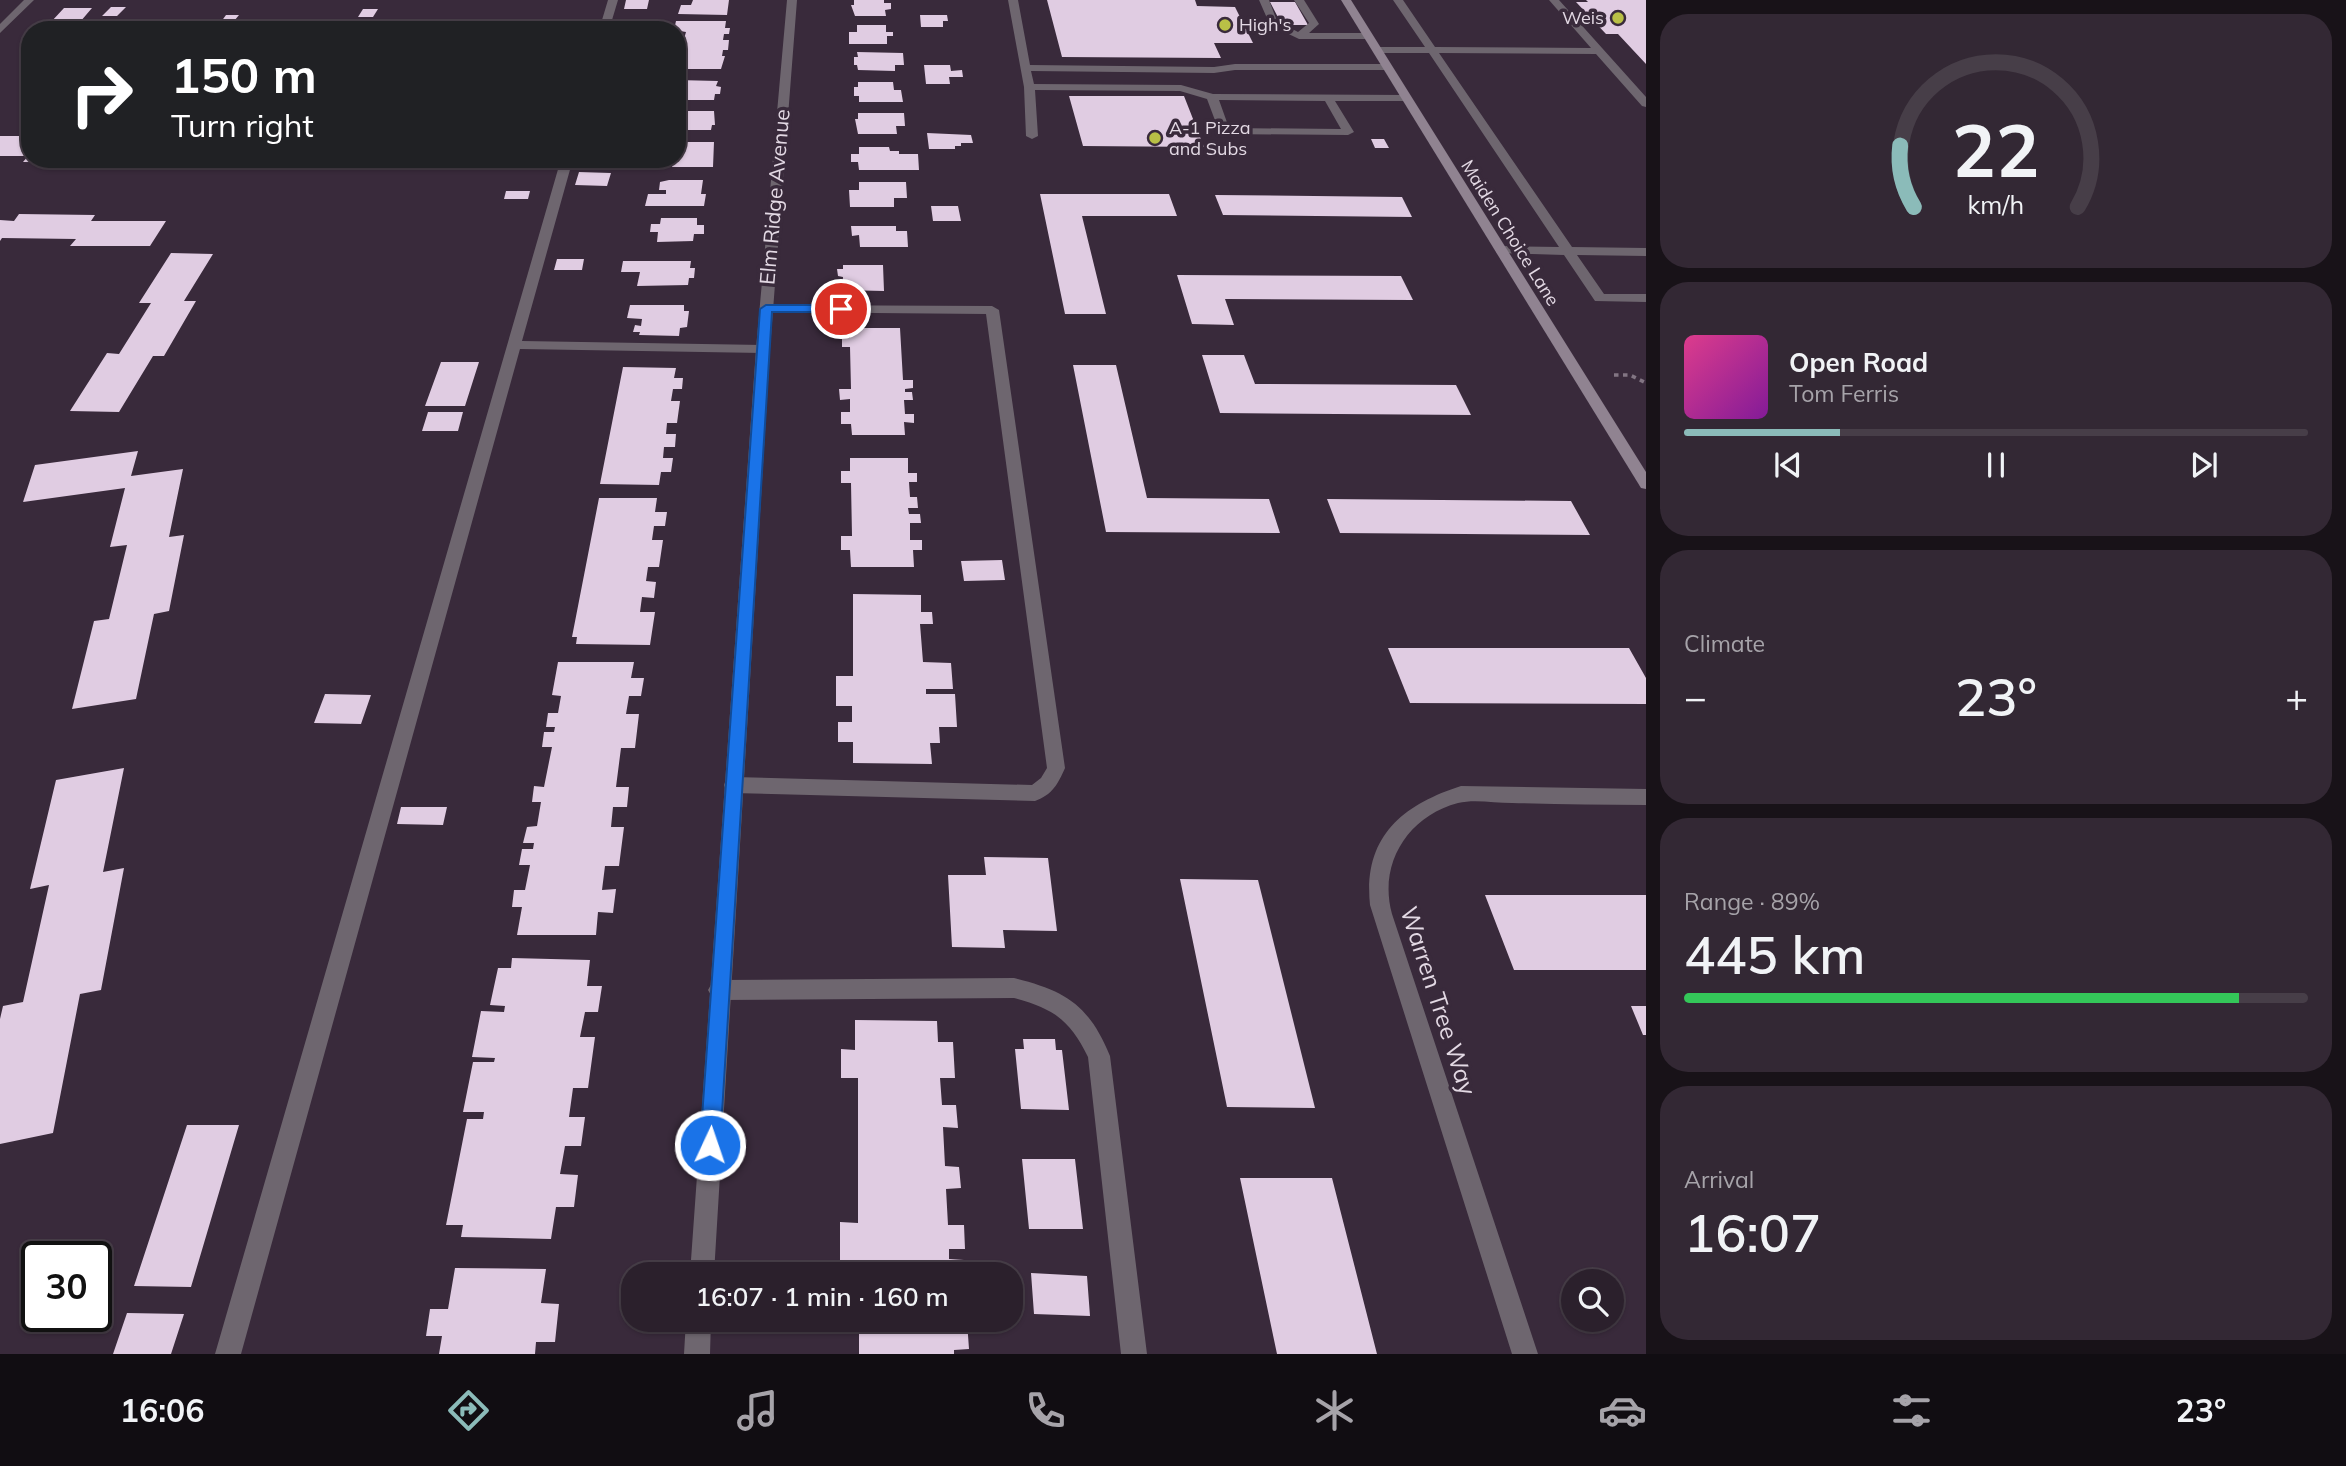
<!DOCTYPE html>
<html lang="en">
<head>
<meta charset="utf-8">
<style>
  body { margin:0; font-family:Mulish,sans-serif; background:#332834; color:#f1f3f6; height:100vh; display:flex; flex-direction:column; font-size:26px; white-space:nowrap }
  * { box-sizing:border-box; margin:0 }
  p { font-size:23px; color:#a6a3a9 }
  .icon { flex:none; width:38px; height:38px; fill:none; stroke:currentColor; stroke-width:2; stroke-linecap:round; stroke-linejoin:round }
  .map { position:relative; flex:1; overflow:hidden }
  .details { display:flex; flex-direction:column; gap:14px; padding:14px; background:#181218; width:700px }
  .details>* { flex:none }
  .banner { position:absolute; left:21px; top:21px; width:665px; height:147px; border-radius:28px; box-shadow:0 2px 5px #0004,0 0 0 2px #473e48; background:#202124; color:#fff; overflow:hidden }
  .buttons { position:absolute; left:1561px; top:1269px; display:grid; gap:14px }
  .buttons a { display:grid; place-items:center; width:63px; height:63px; border-radius:50%; background:#2b202c; box-shadow:0 2px 5px #0004,0 0 0 2px #473e48; font-size:35px }
  .speed { position:absolute; left:21px; top:1241px; display:flex; gap:14px; font-size:35px; font-weight:700; text-align:center }
  .speed>* { display:grid; place-content:center; width:91px; height:91px; border-radius:50%; background:#2b202c; box-shadow:0 2px 5px #0004,0 0 0 2px #473e48; line-height:1 }
  .speed .limit { border:4px solid #111; border-radius:10px; background:#fff; color:#111 }
  .pin { position:absolute; display:grid; place-items:center; width:60px; height:60px; color:#fff; margin:-30px; border:4px solid #fff; border-radius:50%; box-shadow:0 2px 7px #0007 }
  .me { position:absolute; width:77px; margin:-38px; rotate:3deg; stroke-linejoin:round; filter:drop-shadow(0 0 5px #0008) }
  .turn { display:flex; align-items:center; gap:24px; height:147px; padding:0 35px; font-size:32px }
  .turn .icon { width:91px; height:91px; stroke-width:2.5 }
  .turn b { display:block; font-size:49px; line-height:60px }
  .big { font-size:52px; font-weight:600; line-height:1.1 }
  .details .card { flex:1; display:flex; flex-direction:column; justify-content:center; gap:10px; min-width:0; padding:0 24px; border-radius:28px; background:#332834 }
  .details .dial { align-items:center; gap:0 }
  .dial svg { height:182px; overflow:visible; fill:none; stroke:#473e48; stroke-width:7; stroke-linecap:round; text-anchor:middle }
  .dial text { fill:#f1f3f6; stroke:none }
  .song { display:flex; align-items:center; gap:21px }
  .cover { width:84px; height:84px; border-radius:10px; background:linear-gradient(135deg,hsl(330 70% 55%),hsl(290 70% 35%)) }
  .played { height:7px; border-radius:4px; background:linear-gradient(90deg,#8bbbb9 25%,#473e48 25%) }
  .keys { display:flex; justify-content:space-around; direction:ltr }
  .heat { display:flex; justify-content:space-between; align-items:center; font-size:38px; direction:ltr }
  .charge { height:10px; border-radius:5px; background:linear-gradient(90deg,#34c759 89%,#473e48 0) }
  .trip { position:absolute; left:621px; top:1262px; width:402px; height:70px; border-radius:28px; background:#2b202c; box-shadow:0 2px 5px #0004,0 0 0 2px #473e48; font-weight:600; line-height:70px; text-align:center }
  .menu { display:flex; height:112px; justify-content:space-around; align-items:center; background:#110d12; color:#a6a3a9 }
  .menu .icon { width:49px; height:49px }
  .menu .on { color:#8bbbb9 }
  .menu b { font-size:32px; color:#f1f3f6 }
  main { display:flex; flex:1; min-height:0 }
  .map>svg:first-child { display:block }
</style>
</head>
<body>
<main>
<div class="map">
<svg width="1646" height="1354" viewBox="0 0 1646 1354">
  <rect width="100%" height="100%" fill="#392a3b"/>
  <path fill="#e0cce2" d="M626 0H649L647 9H624Z
    M693 0H729L727 15 678 14 681 5H691Z
    M854 0H884V3H891V9L885 10 886 16H855L851 5H854Z
    M1047 0H1195L1197 6 1235 7 1253 43H1214L1221 58 1062 57Z
    M1586 0H1646V64L1618 34H1606L1576 2H1588Z
    M1270 2H1295L1308 25H1282Z
    M111 7H126L117 16H102Z
    M64 8H92L80 22H51Z
    M363 9H378L373 17H358Z
    M226 15H239L230 26H218Z
    M920 15H947L948 21H943V27H921Z
    M676 21H726L725 28H730L729 34H724L723 40H729L728 50H723L722 56H725L721 69H677V58H680L682 50H677V46L683 44H677V39H684L686 32 674 30Z
    M857 25H886V32H893V36H887V44H849V32H857Z
    M857 52 903 53 904 65H895V71L858 70 857 65H854V57H858Z
    M924 65H950L951 71 962 70 963 77H949L950 84H926Z
    M677 80 718 81 716 86 721 87 720 94H715L714 100H677Z
    M858 82H893L894 90H901L903 102H859V96H854V87H858Z
    M1069 96H1184L1204 147 1083 146Z
    M679 111H714L715 125H712L711 130H677Z
    M858 113H904L905 126H896L897 134H858L855 119H858Z
    M927 133 971 135 973 143H961V146H955V149H929Z
    M0 136H30V159H169L166 163 23 162 28 156H0Z
    M1371 139H1384L1389 148H1375Z
    M677 142H714L713 167H672L674 159H677Z
    M859 147H889L890 151H899V154H918L919 170H859L858 162H851V154H859Z
    M582 161 602 162 600 169H580Z
    M579 172 611 173 607 186 575 185Z
    M669 180H703L701 194H706L704 206H645L648 194H666V190H659L660 182Z
    M859 182H906L907 198H894V207H850L849 190H859Z
    M506 191H530L528 199H504Z
    M1040 194H1169L1177 216H1082L1106 314H1065Z
    M1215 195 1402 197 1412 217 1223 215Z
    M931 206H958L961 221H933Z
    M19 214 95 215 91 221H166L150 246H70L76 239 2 238 0 241V220L14 221Z
    M661 218H697V225H704V234H694L693 241 657 242 658 232H650L651 224H660Z
    M851 226H896V231H907L908 247H860L859 235 852 236Z
    M171 253 213 254 184 301H196L164 356H153L119 412 70 411 107 353 119 354 151 303H139Z
    M557 259H584L582 270H554Z
    M623 261H691L690 268H695L694 278H689L688 285 637 286 640 272H621Z
    M843 265H883L884 291 842 290 843 277 838 276 837 269H843Z
    M1177 275 1401 276 1413 300 1225 299 1234 325 1192 324Z
    M630 305H684V311H689L687 327 680 328 679 336 639 335 640 332H633L635 325 641 326 642 319 627 318Z
    M850 328H900L903 380H913V388L905 389V392H912L913 400H904L905 414H914V423L904 422 905 435H852L851 424H841V412H850V399L840 400 839 389H851L850 347H842V337L850 338Z
    M1202 355H1244L1255 384 1456 385 1471 415 1220 413Z
    M441 362H479L465 406H425Z
    M1073 365H1116L1147 498 1269 499 1280 533 1106 532Z
    M623 367 676 368 674 378H683L682 389H673L671 401H680L677 423H667L666 434H676L675 447H664L663 458H673L671 472H661L659 485 600 484Z
    M428 412H463L458 431H422Z
    M138 451 131 476 183 469 169 537 184 535 169 611 154 614 136 699 72 709 94 621 109 619 127 545 110 547 125 488 23 502 35 465Z
    M850 458H908V473H917V482H909L910 497H917L918 508H908L909 514H920L921 523H910V540H922V550H913L914 567H851L850 550H841V536H852L851 483H841V471H850Z
    M599 498H657L655 512H667L665 526H654L652 540H663L659 567H648L646 581 656 582 654 598 642 597 640 612H655L650 645 576 644 577 637H572Z
    M1327 499 1571 501 1590 535 1340 533Z
    M1002 560 1005 580 964 581 961 561Z
    M853 594 921 595V612H932L933 624H920L923 662 951 663 953 689H926V694H955L957 727H939L940 743H930L932 764 853 763V742H838V722H852V706H836V676H853Z
    M1388 648H1629L1646 678V704L1410 703Z
    M558 662H634L631 678H644L641 696H629L626 714H639L635 748H621L616 787H629L627 807H613L611 827H624L619 866H605L602 890 616 889 613 913 598 912 596 935H517L522 907H512L514 890H525L530 865H519L522 849H533L534 843H523L527 827 537 826 541 802H532L534 786 544 787 552 747H542L544 732H554L555 727H546L548 713H558L561 696 552 695Z
    M325 694 371 695 361 724 314 723Z
    M124 768 103 872 124 868 101 990 80 994 53 1133 0 1144V1019L3 1006 23 1002 49 885 30 889 56 780Z
    M401 807H447L443 825 397 824Z
    M984 857 1048 858 1057 931 1003 930 1005 948 952 947 948 875H986Z
    M1180 879 1258 880 1315 1108 1227 1107Z
    M1485 895H1646V970H1514Z
    M512 958 590 960 587 986H602L598 1012H585L580 1037H595L588 1088H573L569 1117H585L581 1146H565L560 1174 578 1175 574 1207H556L551 1239 461 1237 463 1225H446L467 1119H483L484 1112H463L473 1062H494L495 1058 472 1057 481 1011 504 1012 505 1006 490 1005 498 968H511Z
    M1631 1006H1646V1035H1643Z
    M855 1020 937 1021 938 1042H953L955 1078H940L942 1105H956L958 1128 943 1127 945 1166 959 1167 961 1188 946 1189 948 1225H964L965 1249H949V1259L964 1260 965 1274H840V1222L858 1223V1078H841V1049L855 1050Z
    M1023 1039H1055L1056 1050H1062L1069 1110 1021 1109 1015 1049H1024Z
    M187 1125H239L191 1287 134 1286Z
    M1022 1159H1075L1083 1229H1029Z
    M1240 1178H1332L1377 1354H1277Z
    M455 1268 546 1269 541 1303 559 1304 555 1342H536L535 1354H439L442 1336H426L430 1309H448Z
    M1031 1273 1087 1276 1090 1316 1034 1314Z
    M127 1313 184 1314 171 1354H113Z
    M859 1320 967 1321 969 1349 954 1350V1354H859Z"/>
  <g fill="none" stroke-linecap="round" stroke-linejoin="round">
    <path stroke="#827583" stroke-width="3.5" stroke-dasharray="4.5 4.5" stroke-linecap="butt" d="M1614 375H1630L1646 383"/>
    <path fill="#6e666f" fill-rule="evenodd" d="M608 0H618L609 30H599Z
      M1008 0H1018L1030 65 1214 67 1235 64H1386L1391 67 1386 70H1235L1214 73 1031 71 1034 84 1181 85 1213 94 1406 95 1411 98 1406 101H1335L1354 132 1348 135 1225 134 1219 131 1207 99 1180 91 1035 90 1038 136 1032 139 1026 136 1024 87ZM1219 100 1325 101 1341 129 1229 128Z
      M1259 0H1269L1277 21 1298 32 1309 23 1294 0H1304L1319 24 1309 33H1367L1372 36 1367 39H1299L1270 25Z
      M1393 0H1403L1435 47 1591 48 1549 0H1559L1646 97V107L1642 106 1596 54 1439 53 1572 247 1646 248V256L1577 255 1604 294H1646V302L1595 301 1564 255 1497 253 1495 250 1501 246 1559 247 1429 53H1377L1372 50 1377 47H1425Z
      M561 159H573L522 341 763 345 770 349 763 353 520 349 241 1354H215Z
      M766 305 992 306 999 310 1065 768C1058 784 1052 795 1035 801L733 793 726 791 724 785 726 779 733 777 1032 785 1041 778 1047 768 986 314 761 312 759 309Z
      M1014 978C1066 991 1089 1005 1110 1056L1147 1354H1121L1088 1057C1070 1020 1054 1009 1014 998L719 1000 712 997 708 990 712 983 719 980Z"/>
    <path fill="#6e666f" fill-rule="evenodd" d="M24 0H34L0 33V24Z
      M787 0H797L770 349 714 1274H690L756 349Z
      M1461 786 1646 789V805C1601 805 1557 804 1512 803 1495 803 1474 799 1458 803 1408 816 1378 864 1392 914L1538 1354H1512L1370 905C1363 837 1402 805 1461 786Z
      M686 1320H711L710 1354H684Z"/>
    <path fill="#908391" fill-rule="evenodd" d="M1341 0H1351L1646 472V489L1641 488Z"/>
  </g>
  <path fill="#1a73e8" stroke="#114b97" stroke-width="2" d="M841 305 847 309 845 312H772L720 1145 717 1152 710 1155 703 1152 700 1145 760 309 766 305Z"/>
  <g fill="#b9c046" stroke="#392a3b" stroke-width="2.5">
    <circle cx="1618" cy="18" r="7"/>
    <circle cx="1225" cy="25" r="7"/>
    <circle cx="1155" cy="138" r="7"/>
  </g>
  <g text-anchor="middle" stroke-width="7" stroke-linejoin="round" paint-order="stroke">
    <g font-size="18" fill="#e3d9e4" stroke="#392a3b" text-anchor="start">
      <text x="1604" y="24" text-anchor="end">Weis</text>
      <text x="1239" y="31">High's</text>
      <text x="1169" y="134">A-1 Pizza<tspan x="1169" dy="21">and Subs</tspan></text>
    </g>
    <g font-size="18" fill="#e3d9e4" stroke="#392a3b">
      <text transform="translate(1510 233) rotate(58)" y="6">Maiden Choice Lane</text>
    </g>
    <g font-size="21" fill="#e3d9e4" stroke="#392a3b">
      <text transform="translate(775 197) rotate(-85)" y="7">Elm Ridge Avenue</text>
    </g>
    <g font-size="24" fill="#e3d9e4" stroke="#392a3b">
      <text transform="translate(1438 1001) rotate(72)" y="8">Warren Tree Way</text>
    </g>
  </g>
</svg>
<div class="buttons">
<a><svg class="icon" aria-label="search" viewBox="0 0 24 24"><circle cx="10" cy="10" r="6"/><path d="M15 15l6 6"/></svg></a>
</div>
<div class="speed"><div class="limit">30</div></div>
<div class="pin" style="left:841px;top:309px;background:#d93025"><svg class="icon" aria-label="arrive" viewBox="0 0 24 24"><path d="M6 21V4h12l-3 4 3 4H6"/></svg></div>
<svg class="me" style="left:710px;top:1145px" viewBox="-20 -20 40 40"><circle r="17" fill="#1a73e8" stroke="#fff" stroke-width="3"/><path d="M0-11L8 9 0 5-8 9z" fill="#fff"/></svg>
<div class="trip">16:07 · 1 min · 160 m</div>
<div class="banner">
<div class="turn"><svg class="icon" aria-label="right" viewBox="0 0 24 24"><path d="M7 20v-9h11M14 6l5 5-5 5"/></svg><div><b>150 m</b>Turn right</div></div>
</div>
</div>
<section class="details">
<div class="card dial"><svg viewBox="0 0 100 80">
<path d="M14 69A42 42 0 1 1 86 69"/>
<path d="M14 69A42 42 0 0 1 8 42" stroke="#8bbbb9"/>
<text x="50" y="56" font-size="32" font-weight="700">22</text>
<text x="50" y="72" font-size="11">km/h</text>
</svg></div>
<div class="card">
<div class="song"><i class="cover"></i><div><b>Open Road</b><p>Tom Ferris</p></div></div>
<div class="played"></div>
<div class="keys"><svg class="icon" aria-label="previous" viewBox="0 0 24 24"><path d="M18 5L8 12l10 7zM5 5v14"/></svg><svg class="icon" aria-label="pause" viewBox="0 0 24 24"><path d="M8 5v14M16 5v14"/></svg><svg class="icon" aria-label="next" viewBox="0 0 24 24"><path d="M6 5l10 7-10 7zM19 5v14"/></svg></div>
</div>
<div class="card"><p>Climate</p>
<div class="heat"><a>−</a><b class="big">23°</b><a>+</a></div>
</div>
<div class="card"><p>Range · 89%</p><b class="big">445 km</b><div class="charge"></div></div>
<div class="card"><p>Arrival</p><b class="big">16:07</b></div>
</section>
</main>
<nav class="menu">
<b>16:06</b>
<svg class="icon on" aria-label="directions" viewBox="0 0 24 24"><path d="M12 3l9 9-9 9-9-9zM9 14v-3h6M13 9l2 2-2 2"/></svg>
<svg class="icon" aria-label="music" viewBox="0 0 24 24"><path d="M9 18V5l10-2v13"/><circle cx="6" cy="18" r="3"/><circle cx="16" cy="16" r="3"/></svg>
<svg class="icon" aria-label="phone" viewBox="0 0 24 24"><path d="M5 4h4l2 5-3 2q2 4 5 5l2-3 5 2v4C11 20 4 13 5 4z"/></svg>
<svg class="icon" aria-label="climate" viewBox="0 0 24 24"><path d="M12 3v18M4 7l16 10M4 17L20 7"/></svg>
<svg class="icon" aria-label="car" viewBox="0 0 24 24"><path d="M5 17H2v-5l4-1 3-4h7l3 4 3 1v5h-3M9 17h6M6 11h13"/><circle cx="7" cy="17" r="2"/><circle cx="17" cy="17" r="2"/></svg>
<svg class="icon" aria-label="filters" viewBox="0 0 24 24"><path d="M4 7h16M4 17h16"/><circle cx="9" cy="7" r="2"/><circle cx="15" cy="17" r="2"/></svg>
<b>23°</b>
</nav>
</body>
</html>
